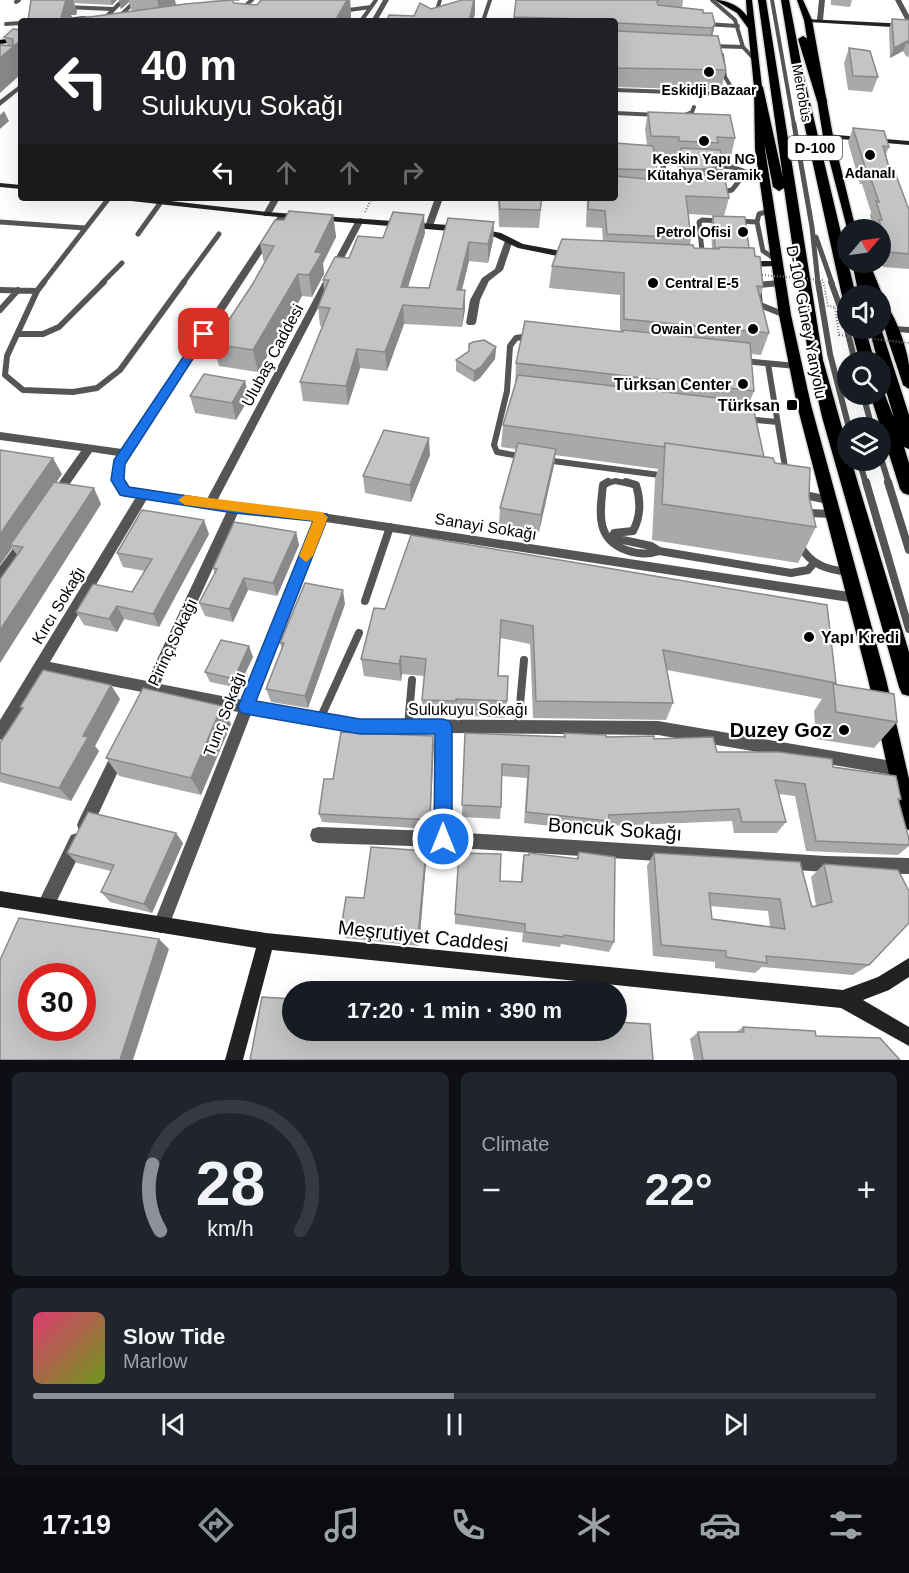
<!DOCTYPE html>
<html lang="en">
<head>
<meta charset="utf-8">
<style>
  body { margin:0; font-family:Arial,sans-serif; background:#20242c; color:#f1f3f6; height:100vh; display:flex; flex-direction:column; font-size:22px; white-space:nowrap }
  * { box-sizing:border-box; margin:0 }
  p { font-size:20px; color:#9ea1a6 }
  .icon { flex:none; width:33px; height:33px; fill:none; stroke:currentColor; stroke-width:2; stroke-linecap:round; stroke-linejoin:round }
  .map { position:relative; height:1060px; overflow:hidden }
  .sheet { display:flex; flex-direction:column; gap:12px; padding:12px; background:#0d0f14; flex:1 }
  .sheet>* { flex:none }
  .banner { position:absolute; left:18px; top:18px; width:600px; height:183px; border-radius:6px; box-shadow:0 6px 24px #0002; background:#202124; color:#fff; overflow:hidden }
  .needle { width:39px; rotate:61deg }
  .controls { position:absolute; left:837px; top:219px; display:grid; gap:12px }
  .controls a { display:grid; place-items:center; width:54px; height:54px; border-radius:50%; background:#171b24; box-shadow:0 6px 24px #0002; font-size:30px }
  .speed { position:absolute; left:18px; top:963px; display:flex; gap:12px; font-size:30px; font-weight:700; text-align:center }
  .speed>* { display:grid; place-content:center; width:78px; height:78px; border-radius:50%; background:#171b24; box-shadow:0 6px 24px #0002; line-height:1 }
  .speed .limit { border:9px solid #d22; background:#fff; color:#111 }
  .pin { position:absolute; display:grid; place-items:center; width:51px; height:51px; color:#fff; margin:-26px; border-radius:12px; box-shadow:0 3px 9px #0006 }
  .me { position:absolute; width:66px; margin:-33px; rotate:0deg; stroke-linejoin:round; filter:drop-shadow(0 0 4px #0008) }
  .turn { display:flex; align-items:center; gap:21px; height:126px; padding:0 24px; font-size:27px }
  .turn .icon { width:78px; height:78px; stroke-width:2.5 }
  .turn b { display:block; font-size:42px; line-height:51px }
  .lanes { display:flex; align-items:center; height:57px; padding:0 24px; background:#0003; justify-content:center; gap:30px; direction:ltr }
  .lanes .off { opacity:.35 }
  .big { font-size:45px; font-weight:700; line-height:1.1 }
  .sheet .widget { flex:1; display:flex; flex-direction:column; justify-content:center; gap:9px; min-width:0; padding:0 21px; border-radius:9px; background:#20242c }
  .sheet .dial { align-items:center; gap:0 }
  .dial svg { height:156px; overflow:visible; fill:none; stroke:#363941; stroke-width:7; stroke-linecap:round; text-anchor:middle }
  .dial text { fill:#f1f3f6; stroke:none }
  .song { display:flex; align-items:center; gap:18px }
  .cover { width:72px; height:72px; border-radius:9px; background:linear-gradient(135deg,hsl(340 70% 55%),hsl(80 70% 35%)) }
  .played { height:6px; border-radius:3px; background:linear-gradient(90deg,#8c9099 50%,#363941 50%) }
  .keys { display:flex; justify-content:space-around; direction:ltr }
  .heat { display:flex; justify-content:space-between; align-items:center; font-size:33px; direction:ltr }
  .sheet .tiles { flex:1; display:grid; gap:12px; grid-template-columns:1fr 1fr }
  .widget:last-child { grid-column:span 2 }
  .trip { position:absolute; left:282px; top:981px; width:345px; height:60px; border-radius:30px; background:#171b24; box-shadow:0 6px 24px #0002; font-weight:700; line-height:60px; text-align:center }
  .menu { display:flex; height:96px; justify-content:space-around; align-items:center; background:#090b0e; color:#9ea1a6 }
  .menu .icon { width:42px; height:42px }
  .menu .on { color:#8c9099 }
  .menu b { font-size:27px; color:#f1f3f6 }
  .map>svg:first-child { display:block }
</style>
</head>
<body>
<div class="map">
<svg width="909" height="1060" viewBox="0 0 909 1060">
  <rect width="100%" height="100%" fill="#fff"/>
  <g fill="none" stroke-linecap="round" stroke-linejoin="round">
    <defs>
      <path id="primary" d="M715 0C727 0 740 6 747 16L746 0H752L762 87 765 149 791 315 811 405 886 679 909 779V830L902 827 899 820 868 679 797 405 779 315 755 149 754 87 748 28 737 13Z
        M797 0H803L812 20 833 136 856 230H848V232L823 136 804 20Z
        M21 37V41L0 44V40Z
        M858 262H869L883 296 881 298 880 296H871Z
        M880 300C893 305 908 351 909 365 909 373 909 381 909 389L903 385C896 361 880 323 880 300Z"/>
      <path id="highway" d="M758 0H766L823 360 848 449V460H851L909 652V696L902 694 899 687 822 417 809 360 784 188 779 191 773 187 753 87 758 84 763 87 783 178Z
        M781 0H789L803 73 856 296H848V300L842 296 793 73Z
        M803 36 808 39 827 101 826 103 817 101 798 39Z
        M852 262H865L873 296H859Z
        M880 325 909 415V449L904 447 909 463V495L903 493 900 489 870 394H880V390H883L894 418 880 370V362H878L869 328H880Z
        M851 328H865L875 362H860Z"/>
    </defs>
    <use href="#primary" stroke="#dbdbdb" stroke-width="3"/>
    <use href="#highway" stroke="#dbdbdb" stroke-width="3"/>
    <path stroke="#777" stroke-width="2" stroke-dasharray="1 2" stroke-linecap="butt" d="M365 212 372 198"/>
    <path stroke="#555" stroke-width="4" d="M712 0 735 20 743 47 756 61
      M772 0 794 125
      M16 2 19 0
      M65 7 113 9
      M248 7 247 4 252 0
      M341 11 371 7
      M430 13 437 10 440 0
      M128 15 122 14 136 0
      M59 21 83 18 101 21
      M361 21 376 0
      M483 21 490 0
      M6 24 21 23
      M705 24 738 26
      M712 46 743 47
      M715 50 722 55 725 77 736 95
      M615 90 758 95
      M615 113 658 115
      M682 116 692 112 694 107"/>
    <path stroke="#555" stroke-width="5" d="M794 124 812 227 818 283
      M713 165 732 167 746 172
      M665 189 663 166 667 163H687
      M718 193 732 190 746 172 764 174
      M769 211 759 214 757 222 763 251 777 260
      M737 221 757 222
      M0 222 85 228
      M138 234 161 202
      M816 237 832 283
      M702 251 699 222 702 220 722 221
      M43 283 109 198
      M102 283 122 263
      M183 283 219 234
      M777 283H780"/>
    <path stroke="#555" stroke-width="6" d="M44 282 37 291 7 356 5 375 23 390 73 392 97 388 120 370 184 282
      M818 282 830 354 849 428
      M831 282 845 321 855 362
      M780 283 758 285 760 305 785 315
      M0 290 37 291
      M0 310 18 290
      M18 334H43L59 327 104 282
      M744 361 796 366
      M768 364 786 473
      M863 394 872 428
      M747 419 777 422
      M880 455 889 484
      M524 457 497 452 494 445 507 391 510 346 516 338 529 336
      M545 460 667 476
      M859 460 866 484
      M605 484 615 481 631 484"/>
    <path stroke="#555" stroke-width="8" d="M608 482 603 485C600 512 595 539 626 550 637 554 648 555 659 551
      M866 482 909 629
      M888 482 909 550
      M800 494 828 500
      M804 516 810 513 832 514
      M609 537 651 546 659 551 791 573 808 570 814 563
      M613 537 614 533 633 531C641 516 641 501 636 485L626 482
      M800 545C810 565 828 570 849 572
      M365 601 390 527
      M320 719 359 633
      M408 726 412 680
      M518 727 524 660"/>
    <path fill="#555" fill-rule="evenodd" d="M120 0H126L105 21H99Z
      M383 0H389L377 21H371Z
      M819 0H825L823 20 820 22 817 20Z
      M895 0H901L909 15V23L906 21Z
      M21 84V89L0 106V100Z
      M272 198H280L270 216H264L263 214Z
      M435 198H443L433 226 429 228 425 226Z
      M280 213 287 215 124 464 123 479 128 487 207 499 356 220 360 218 364 220 217 501 322 513 856 593 861 594 862 598 861 602 856 603 326 522 256 702 360 719 658 721 898 762 903 764 905 769 903 774 898 776 658 735 450 733 451 832 826 856 909 858V874L826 872 443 847 318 843 312 841 310 835 312 829 318 827 435 831 436 733H360L251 714 167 931 161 933 155 931 153 925 238 712 154 695 152 700 147 702 142 700 140 696 142 692 44 673 5 738 0 740V720L136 497 120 494C112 480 108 470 118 456L92 452 60 498H52L50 495 52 492 81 451 0 440V432L122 449ZM147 499 227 511 147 681 50 662ZM238 513 315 521 243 700 160 684Z
      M506 238 513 240 503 270 489 281 480 300 476 323 474 325H468L466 323 470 300 482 278 495 269Z
      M893 326 909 327V333L890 331V327Z
      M24 537 28 539 30 542 28 545 4 580 0 581V566L20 539Z
      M120 745 125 747 127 752 91 830 85 833 79 830 77 825 79 820 115 747Z
      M77 833 83 835 85 841 83 847 52 911 46 913 40 911 38 905 40 899 71 835Z"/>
    <path fill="#222" fill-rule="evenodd" d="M806 19 909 24V28L808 22Z
      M825 134 909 141V145L828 138 824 136Z
      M0 183 21 185V189L0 187Z
      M118 198H144L267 212 462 226 466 229 462 232 267 216 122 200Z
      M476 228 501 233 523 244 572 253 576 256 572 259 518 248 495 237 476 232Z
      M777 261 780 262V266L745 267 741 264 745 261Z
      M0 891 266 933 843 990 878 977 909 958V977L889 990 863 1000 909 1027V1046L841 1008 272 950 243 1060H225L256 948 0 907Z"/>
    <use href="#primary" fill="#000" fill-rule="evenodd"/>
    <use href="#highway" fill="#000" fill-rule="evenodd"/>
    <path stroke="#777" stroke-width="2" stroke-dasharray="1 2" stroke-linecap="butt" d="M762 275 823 280 828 306 835 307 839 335 909 343"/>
  </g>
  <path fill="#a9a9a9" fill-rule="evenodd" d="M31 0H117L112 5 74 3 77 11 76 15H71L73 19 134 11 131 10 129 2 121 9 119 0H175L176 5 228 1 203 0H240L239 1H232L234 3 257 5 261 0H350L351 16 350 21H28Z
    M516 0H683L682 8 703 13 715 24 712 36 726 70 721 90 615 87V21H514Z
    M831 0H852L850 7 831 5Z
    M892 19 909 20V57L906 56 903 51 890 58 889 29Z
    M21 30V74L4 37Z
    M849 48 878 77 872 92 848 90 844 63Z
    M648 112 735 138 731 156 721 155 724 166 720 180 729 198 724 216 688 214 691 238 690 245 694 248 712 249 711 225 713 216 749 248 755 256 763 287 760 297 769 333 761 355 751 354 754 391 750 401 764 457 775 463 809 497 816 527 798 563 652 540 655 479 658 469 555 455 554 465 539 532 499 524 500 508 516 449 501 447 503 425 515 385 516 363 620 332V295L549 288 552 266 603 241 602 228 586 227 587 198H615V143L647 145 645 129ZM654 154 675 155 676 159H679L677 168 679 181 655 180 657 170Z
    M853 128 889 147 886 154 891 175 909 210V269L883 267 880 260V230H874L870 216 871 212 862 184H860L848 142Z
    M498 198H542L539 228 499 227Z
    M333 215 336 237 323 263 324 274 312 297 302 296 258 372 219 366 213 344 252 285 264 263 260 244Z
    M448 218 494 222 493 240 488 263 469 261 462 290H465V309L462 327 404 324 387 371 360 368 348 405 303 401 300 382 322 326H320L318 307 324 290 323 280 349 258 383 238 425 233 408 287 429 288Z
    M496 347 495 359 480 378 474 382 456 371V360Z
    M245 381 249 398 236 420 195 413 190 396Z
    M0 450 62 474 56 482 101 504 0 663V579L17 555 12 548 0 565Z
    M430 455 411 502 365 493 363 476Z
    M296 532 299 545 277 596 248 590 233 622 205 616 199 603 215 574 213 568Z
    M209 534 159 627 124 619 117 632 84 625 76 612 132 592 145 571 123 567 117 553Z
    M411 535 836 683 835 684 897 722 874 748 816 739 814 711 822 699 667 670 673 703 666 720 533 718 530 644 500 638 498 676 507 701 505 718 456 715V717H423L422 700 424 676 402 674 401 681 364 676 361 659 385 609Z
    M345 604 308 708 271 702 266 689 282 649 280 643Z
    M253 657 238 688 210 682 205 672Z
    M120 699 95 746 99 751 71 801 0 782V743L22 709 20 707Z
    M231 724 201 795 119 776 106 758Z
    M465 733 564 737V733L606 737 654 739 717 752 833 767 901 799 899 801 909 839V846L898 855 806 851 795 796 779 794 786 822 777 833H734L732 821 607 826 604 832 524 823 527 778 502 776 501 807 500 819 462 817Z
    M433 736 430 829 322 822 319 814 333 779Z
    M183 843 152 913 110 902 101 892 111 871 77 863 67 853Z
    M426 851V863L419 946 345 938 341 929 364 898Z
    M579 852 614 942 609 952 561 944 560 947 522 942 523 933 455 924V914L500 881 521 882 522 866 524 855 576 859Z
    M654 853 812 907 816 906 811 877 824 864 869 965 853 975 762 967 755 973 715 968V962L653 956 647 866ZM710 906 768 911 770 927 712 919Z
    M743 1027 816 1036 900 1060H694L690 1039 698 1032H736Z"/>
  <path fill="#898989" d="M48 0H73L77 11 76 15H71L73 21H60Z
    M111 0H117L112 5Z
    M119 0H129V2L121 9Z
    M157 0H175L177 13 161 15Z
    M347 0H350L351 16 350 21H335Z
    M474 0H475V14L473 21H469Z
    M715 24 711 42 708 46 712 28Z
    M21 40V74L0 93V58Z
    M907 41 903 51 890 58 894 48Z
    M4 111 9 121 0 129V115Z
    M724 166 718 187 697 190 702 169Z
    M333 215 336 237 323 263 324 274 312 297 309 275 315 252Z
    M424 215 425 233 402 306 401 287Z
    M494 222 493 240 488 263V244Z
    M469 242V261L457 309V290Z
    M298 274 302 296 258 372 253 350Z
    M465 290V309L462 327 463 309Z
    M403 305 404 324 387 371 385 352Z
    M496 347 495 359 480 378 474 382V371Z
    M357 349 360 368 348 405 346 386Z
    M245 381 249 398 236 420 232 403Z
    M429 438 430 455 411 502 410 485Z
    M556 449 554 465 539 532 541 515Z
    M53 458 62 474 14 545H10L12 548 0 565V534Z
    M94 488 101 504 0 663V630Z
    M204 520 209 534 159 627 153 614Z
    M296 532 299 545 277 596 273 583Z
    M244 578 248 590 233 622 229 609Z
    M343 590 345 604 308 708 305 696Z
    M117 606 124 619 117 632 109 619Z
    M249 646 253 657 238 688 234 679Z
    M401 656 402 674 401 681 399 664Z
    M111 685 120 699 95 746 99 751 71 801 59 788 83 736Z
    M222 706 231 724 201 795 191 778Z
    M433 736 434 745 430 829V820Z
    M176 833 183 843 152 913 144 904Z
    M426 851V863L419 946 418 936Z
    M159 939 169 949 133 1060H120Z"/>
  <path fill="#c4c4c4" stroke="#898989" stroke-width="1.5" fill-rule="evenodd" d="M31 0H66L60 21 185 4 232 0 234 3 257 5 261 0H347L335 21H28Z
    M462 0H474L469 21H387L389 15 414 16 420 3 431 9Z
    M516 0H659L657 2 658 5 703 10V13H712L715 24 712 28 618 23 615 26V21H581V19L514 17Z
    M892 19 909 20V44L907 41 894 48Z
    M13 29 21 30V40L0 58V45L13 46V39L4 37Z
    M615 29 617 31 718 36 726 70 615 68Z
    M849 48 870 51 878 77 853 76Z
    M648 112 730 115 735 138 717 137 718 143 679 141V137L651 136Z
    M853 128 884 131 889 147 883 146 891 175H896L909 210V254L889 252 879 220H882L876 201 879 202 868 170H866Z
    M615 143 653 146 657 170 617 169 615 170Z
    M681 148 720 150 724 166 702 169H684Z
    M615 176 668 181 725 180 729 198 686 196 691 238 607 234 605 211 588 209 589 198H615Z
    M499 198H542L540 210 500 209Z
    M289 211 333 215 315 252 322 253 309 275 298 274 253 350 213 344 252 285 274 246 260 244 275 220H284Z
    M393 212 424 215 401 287 429 288 448 218 494 222 488 244 469 242 457 290H465L463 309 403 305 385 352 357 349 346 386 300 382 330 308 318 307 329 280H323L335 257 349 258 358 236 383 238Z
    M713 216 745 217 749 248 719 247V248H715Z
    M562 239 693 245 694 248 719 249V247L754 248 755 256 760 257 763 287 757 286 769 333 624 319V273L552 266Z
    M525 321 623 332V330L750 343 754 391 516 363Z
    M484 340 496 347 481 367 474 371 456 360 469 351V344L473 342Z
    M204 374 245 381 232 403 190 396Z
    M518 375 752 402 764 457 665 443 664 447 503 425Z
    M384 430 429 438 410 485 363 476Z
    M518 443 556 449 541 515 500 508Z
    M665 443 773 458 775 463 810 468 809 497 816 527 662 504Z
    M0 450 53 458 0 534Z
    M54 482 94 488 0 630V579L23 547 10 545Z
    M142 510 204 520 153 614 117 606 109 619 76 612 93 584 132 592 152 559 117 553Z
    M234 522 296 532 273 583 244 578 229 609 199 603 217 569 213 568Z
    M411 535 827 605 836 683 663 650 673 703 536 701 533 626 501 620 498 676H508L507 701 456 699V701L422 700 426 659 401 656 399 664 361 659 374 608 385 609Z
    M305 583 343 590 305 696 266 689 284 643H280Z
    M221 640 249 646 234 679 205 672Z
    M43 670 111 685 83 736 88 737 59 788 0 773V743L23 708 20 707Z
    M833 684 894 694 897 722 836 712Z
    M143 688 222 706 191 778 106 758Z
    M341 732 433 736 430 820 319 814 324 779H333Z
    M465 733 565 737 564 733 606 735V737L654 736V739L713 737 717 752H779L832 759 833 767 896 776 901 799H898L909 839V845L816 841 805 784 775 780 786 822H742L739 809 609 815V821L526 812 529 766 502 764 501 807 462 805Z
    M88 812 176 833 144 904 101 892 114 865 67 853Z
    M371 847 426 851 418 936 341 929 346 897 364 898Z
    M579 852 615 857 614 942 564 935 563 937 525 932V924L455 914 459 853 501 854 500 881 522 882 524 855H529V853L578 859Z
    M654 853 800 862 812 907 832 902 824 864 898 870 909 891V923L869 965 766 956 767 963 726 957V951L661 945ZM709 893 780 899 785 929 712 919Z
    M19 918 159 939 120 1060H0V960ZM32 976H82V1028H32Z
    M262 997 292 999V1030H616V1022L650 1024 653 1060H250Z
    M743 1027 815 1031 816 1036 880 1038 900 1060H703L698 1032H744Z"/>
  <path fill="#1a73e8" stroke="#114b97" stroke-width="1.5" d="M204 331 209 334 125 464 124 479 129 487 234 503 327 514 328 517 256 701 360 719H443L449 721 452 726V839L450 845 443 848 437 845 434 839 435 734H360L246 714 240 712 238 707 313 521 234 513 124 496 120 495 111 480 114 460 200 332Z"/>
  <path fill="#f59e0b" d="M185 495 322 512 328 517 313 556 306 562 299 556 313 521 185 505 178 500Z"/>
  <g fill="#000" stroke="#fff" stroke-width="2">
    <circle cx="709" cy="72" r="6"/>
    <circle cx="704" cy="141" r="6"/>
    <circle cx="870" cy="155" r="6"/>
    <circle cx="743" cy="232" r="6"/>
    <circle cx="653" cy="283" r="6"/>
    <circle cx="753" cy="329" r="6"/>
    <circle cx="743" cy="384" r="6"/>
    <rect x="786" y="399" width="12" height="12" rx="3"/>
    <circle cx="809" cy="637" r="6"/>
    <circle cx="844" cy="730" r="6"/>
  </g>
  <g text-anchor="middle" stroke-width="4.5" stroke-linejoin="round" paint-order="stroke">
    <g font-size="14" font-weight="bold" fill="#000" stroke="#fff">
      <text x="709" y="95">Eskidji Bazaar</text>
      <text x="704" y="164">Keskin Yapı NG<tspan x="704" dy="16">Kütahya Seramik</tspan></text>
      <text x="870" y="178">Adanalı</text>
      <text x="731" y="237" text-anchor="end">Petrol Ofisi</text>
      <text x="665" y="288" text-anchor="start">Central E-5</text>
      <text x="741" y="334" text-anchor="end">Owain Center</text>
    </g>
    <g font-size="14" fill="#000" stroke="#fff">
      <text transform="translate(802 93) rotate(80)" y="5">Metrobüs</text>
    </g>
    <rect fill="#fff" stroke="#4c4c4c" stroke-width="1.5" x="788" y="136" width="54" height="24" rx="4.5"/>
    <g font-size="15" font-weight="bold" fill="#000">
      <text x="815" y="153">D-100</text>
    </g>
    <g font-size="16" fill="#000" stroke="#fff">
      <text transform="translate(807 322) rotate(79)" y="6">D-100 Güney Yanyolu</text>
      <text transform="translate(272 355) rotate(-62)" y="6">Ulubaş Caddesi</text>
      <text transform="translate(486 526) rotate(9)" y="6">Sanayi Sokağı</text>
      <text transform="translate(58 605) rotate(-59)" y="6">Kırcı Sokağı</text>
      <text transform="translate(172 642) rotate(-65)" y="6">Pirinç Sokağı</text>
      <text x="468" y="715">Sulukuyu Sokağı</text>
      <text transform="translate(224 714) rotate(-69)" y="6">Tunç Sokağı</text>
    </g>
    <g font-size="16" font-weight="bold" fill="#000" stroke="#fff" text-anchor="end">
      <text x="731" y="390">Türksan Center</text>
      <text x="780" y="411">Türksan</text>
      <text x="821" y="643" text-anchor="start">Yapı Kredi</text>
    </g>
    <g font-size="20" font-weight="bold" fill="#000" stroke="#fff" text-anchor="end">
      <text x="832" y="737">Duzey Goz</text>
    </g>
    <g font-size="20" fill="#000" stroke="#fff">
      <text transform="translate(615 829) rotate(4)" y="7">Boncuk Sokağı</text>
      <text transform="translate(423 936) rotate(6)" y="7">Meşrutiyet Caddesi</text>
    </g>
  </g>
</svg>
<div class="controls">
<a><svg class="needle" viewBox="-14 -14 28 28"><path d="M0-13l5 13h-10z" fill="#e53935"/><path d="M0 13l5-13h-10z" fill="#9ea1a6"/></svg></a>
<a><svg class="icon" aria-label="sound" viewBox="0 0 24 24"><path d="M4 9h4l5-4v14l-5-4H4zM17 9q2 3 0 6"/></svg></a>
<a><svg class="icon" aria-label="search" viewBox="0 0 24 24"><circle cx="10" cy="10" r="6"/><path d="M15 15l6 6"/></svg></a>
<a><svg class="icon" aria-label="layers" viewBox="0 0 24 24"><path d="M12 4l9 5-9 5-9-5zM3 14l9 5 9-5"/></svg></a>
</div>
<div class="speed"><div class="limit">30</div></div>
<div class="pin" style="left:204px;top:334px;background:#d93025"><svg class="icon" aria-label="arrive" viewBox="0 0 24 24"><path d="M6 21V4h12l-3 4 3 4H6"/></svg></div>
<svg class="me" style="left:443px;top:839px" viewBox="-20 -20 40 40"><circle r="17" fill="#1a73e8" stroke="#fff" stroke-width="3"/><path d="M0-11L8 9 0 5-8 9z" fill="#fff"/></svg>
<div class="trip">17:20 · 1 min · 390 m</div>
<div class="banner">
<div class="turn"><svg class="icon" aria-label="left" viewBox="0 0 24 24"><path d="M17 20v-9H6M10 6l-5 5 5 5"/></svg><div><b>40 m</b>Sulukuyu Sokağı</div></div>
<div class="lanes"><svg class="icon" aria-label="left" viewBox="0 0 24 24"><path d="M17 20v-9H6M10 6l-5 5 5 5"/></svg><svg class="icon off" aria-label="ahead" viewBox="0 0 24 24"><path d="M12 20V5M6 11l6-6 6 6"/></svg><svg class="icon off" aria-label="ahead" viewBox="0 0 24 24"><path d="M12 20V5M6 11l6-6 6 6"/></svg><svg class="icon off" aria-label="right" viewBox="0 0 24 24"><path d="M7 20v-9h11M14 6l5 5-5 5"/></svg></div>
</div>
</div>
<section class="sheet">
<div class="tiles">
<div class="widget dial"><svg viewBox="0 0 100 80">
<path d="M14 69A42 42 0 1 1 86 69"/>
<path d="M14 69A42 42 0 0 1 10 35" stroke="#8c9099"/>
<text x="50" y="56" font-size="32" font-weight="700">28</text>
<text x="50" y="72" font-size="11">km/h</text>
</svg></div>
<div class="widget"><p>Climate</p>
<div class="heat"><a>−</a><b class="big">22°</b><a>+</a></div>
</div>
<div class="widget">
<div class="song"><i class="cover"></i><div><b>Slow Tide</b><p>Marlow</p></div></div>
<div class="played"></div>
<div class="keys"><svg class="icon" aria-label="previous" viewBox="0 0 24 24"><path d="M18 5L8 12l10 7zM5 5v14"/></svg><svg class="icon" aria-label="pause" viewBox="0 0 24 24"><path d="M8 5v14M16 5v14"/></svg><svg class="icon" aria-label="next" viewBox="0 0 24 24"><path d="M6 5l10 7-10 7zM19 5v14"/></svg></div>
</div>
</div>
</section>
<nav class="menu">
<b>17:19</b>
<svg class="icon on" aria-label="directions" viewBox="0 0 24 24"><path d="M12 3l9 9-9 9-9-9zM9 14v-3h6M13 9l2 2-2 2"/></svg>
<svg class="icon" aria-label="music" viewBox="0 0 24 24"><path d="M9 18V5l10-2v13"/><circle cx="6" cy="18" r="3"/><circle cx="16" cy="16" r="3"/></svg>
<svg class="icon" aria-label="phone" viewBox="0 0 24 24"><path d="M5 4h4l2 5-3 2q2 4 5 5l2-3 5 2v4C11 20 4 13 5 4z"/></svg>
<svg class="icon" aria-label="climate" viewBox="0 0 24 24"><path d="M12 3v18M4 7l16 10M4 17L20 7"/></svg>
<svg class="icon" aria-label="car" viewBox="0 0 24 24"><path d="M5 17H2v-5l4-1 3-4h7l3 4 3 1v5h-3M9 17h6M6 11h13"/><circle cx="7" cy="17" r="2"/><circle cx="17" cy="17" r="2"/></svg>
<svg class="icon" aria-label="filters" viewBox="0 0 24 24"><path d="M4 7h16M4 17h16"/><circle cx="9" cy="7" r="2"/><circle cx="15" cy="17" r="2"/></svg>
</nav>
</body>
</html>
